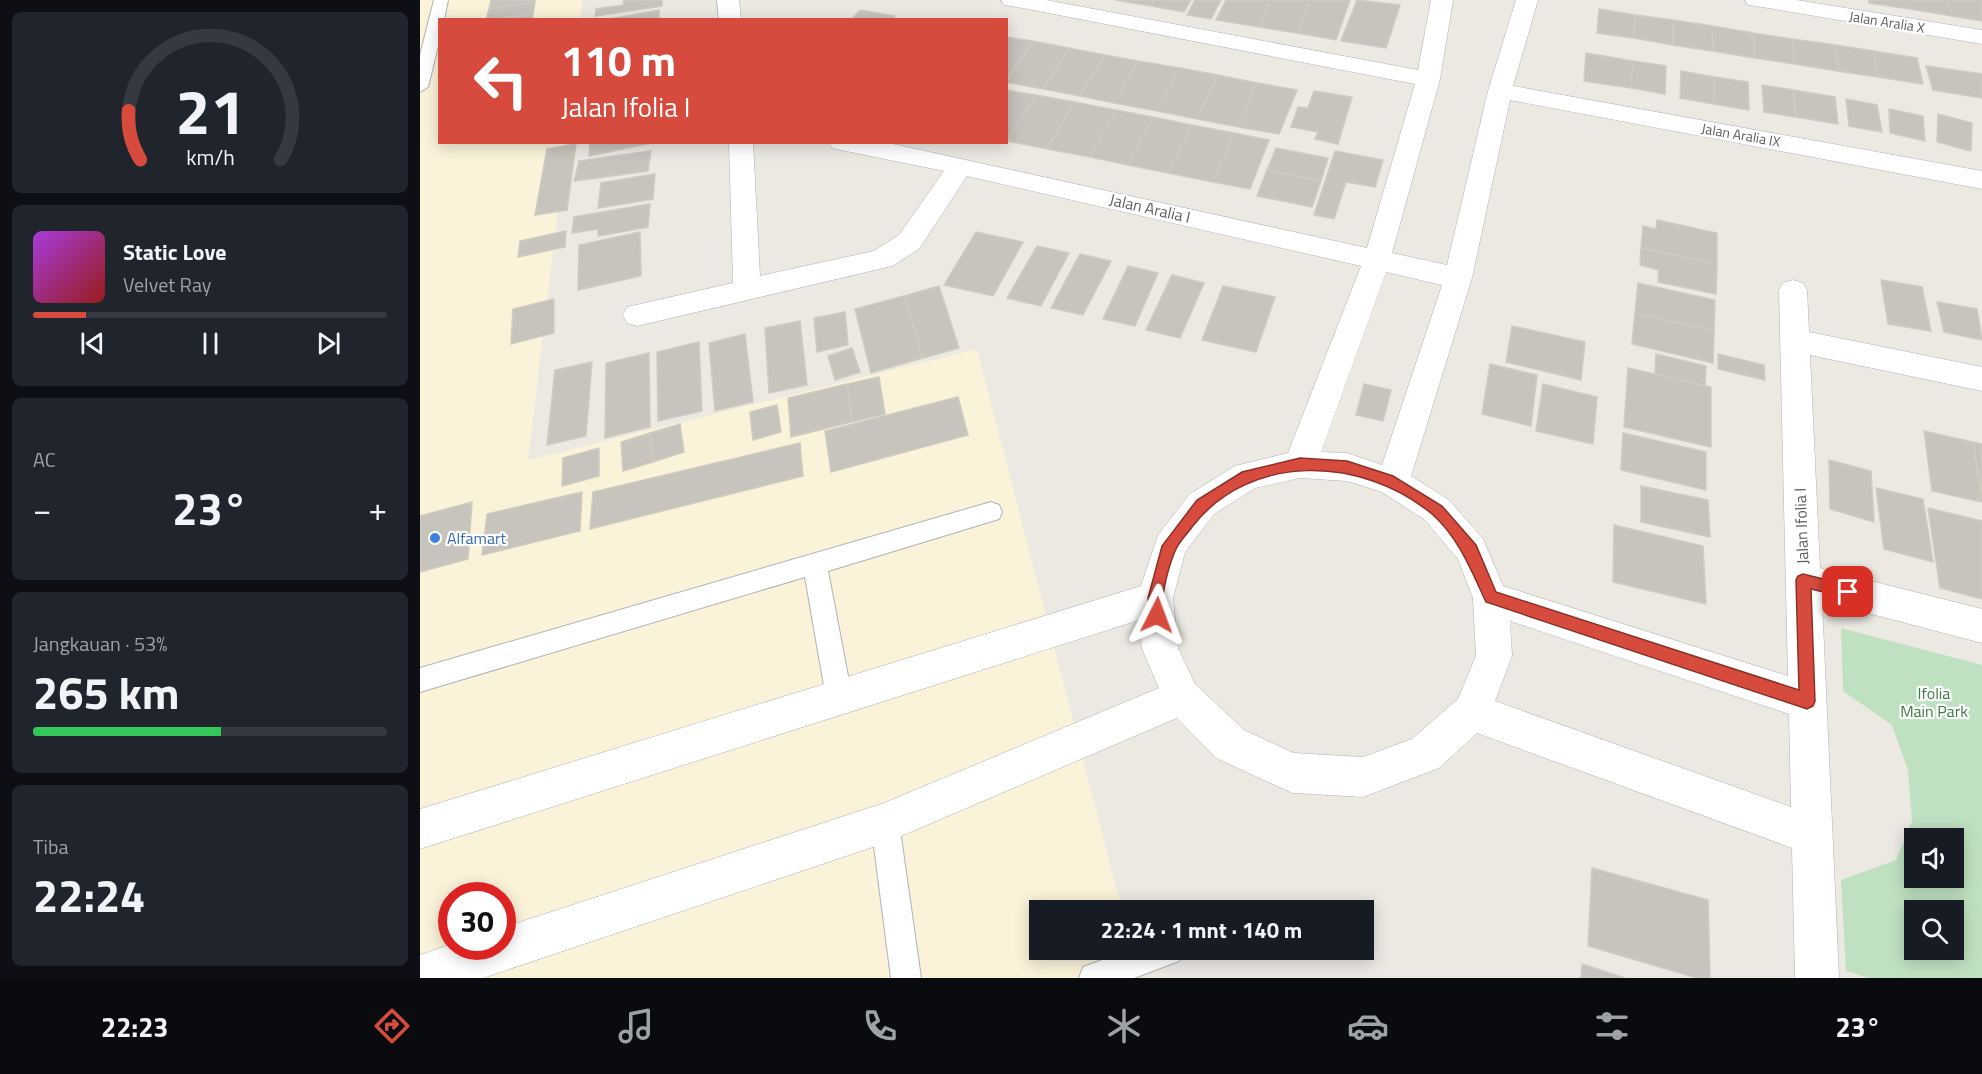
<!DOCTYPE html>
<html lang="id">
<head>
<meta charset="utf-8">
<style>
  body { margin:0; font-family:"Titillium Web",sans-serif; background:#20242c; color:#f1f3f6; height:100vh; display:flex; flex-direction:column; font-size:22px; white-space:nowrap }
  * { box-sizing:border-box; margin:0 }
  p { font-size:20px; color:#9ea1a6 }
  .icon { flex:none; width:33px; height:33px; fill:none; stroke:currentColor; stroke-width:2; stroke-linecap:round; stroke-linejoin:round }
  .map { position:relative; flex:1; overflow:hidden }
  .details { display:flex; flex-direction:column; gap:12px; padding:12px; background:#0d0f14; width:420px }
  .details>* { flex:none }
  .guide { position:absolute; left:18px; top:18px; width:570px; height:126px; border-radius:0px; box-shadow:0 3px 15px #0003; background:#d64b3d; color:#fff; overflow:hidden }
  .tools { position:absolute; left:1484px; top:828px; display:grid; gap:12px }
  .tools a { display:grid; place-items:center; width:60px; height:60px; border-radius:0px; background:#171b24; box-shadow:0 3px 15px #0003; font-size:30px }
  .speed { position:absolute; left:18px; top:882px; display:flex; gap:12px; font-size:30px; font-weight:700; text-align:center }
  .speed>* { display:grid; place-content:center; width:78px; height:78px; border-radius:50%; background:#171b24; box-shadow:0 3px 15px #0003; line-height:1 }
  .speed .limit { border:9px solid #d22; background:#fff; color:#111 }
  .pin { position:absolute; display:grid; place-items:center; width:51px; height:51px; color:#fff; margin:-26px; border-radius:12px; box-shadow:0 3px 9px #0006 }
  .me { position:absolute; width:66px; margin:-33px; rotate:3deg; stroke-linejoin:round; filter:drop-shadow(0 0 4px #0008) }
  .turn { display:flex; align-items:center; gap:21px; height:126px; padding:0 24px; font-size:27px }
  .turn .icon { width:78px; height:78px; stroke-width:2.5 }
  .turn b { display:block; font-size:42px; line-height:51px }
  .big { font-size:45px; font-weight:700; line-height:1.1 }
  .details .tile { flex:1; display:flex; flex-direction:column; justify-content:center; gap:9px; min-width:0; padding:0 21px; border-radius:9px; background:#20242c }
  .details .dial { align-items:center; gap:0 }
  .dial svg { height:156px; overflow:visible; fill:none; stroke:#363941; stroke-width:7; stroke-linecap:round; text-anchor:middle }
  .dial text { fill:#f1f3f6; stroke:none }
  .song { display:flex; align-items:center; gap:18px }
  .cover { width:72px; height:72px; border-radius:9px; background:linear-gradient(135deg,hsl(280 70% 55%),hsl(0 70% 35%)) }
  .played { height:6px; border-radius:3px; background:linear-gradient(90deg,#d64b3d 15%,#363941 15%) }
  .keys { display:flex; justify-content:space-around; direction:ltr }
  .heat { display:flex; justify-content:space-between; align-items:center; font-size:33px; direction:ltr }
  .charge { height:9px; border-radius:4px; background:linear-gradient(90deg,#34c759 53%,#363941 0) }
  .trip { position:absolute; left:609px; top:900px; width:345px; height:60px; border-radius:0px; background:#171b24; box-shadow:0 3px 15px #0003; font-weight:700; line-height:60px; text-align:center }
  .dock { display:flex; height:96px; justify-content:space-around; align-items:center; background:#090b0e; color:#9ea1a6 }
  .dock .icon { width:42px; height:42px }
  .dock .on { color:#d64b3d }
  .dock b { font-size:27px; color:#f1f3f6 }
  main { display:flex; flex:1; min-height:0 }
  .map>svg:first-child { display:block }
</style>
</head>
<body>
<main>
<section class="details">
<div class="tile dial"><svg viewBox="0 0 100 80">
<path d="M14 69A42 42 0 1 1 86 69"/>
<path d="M14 69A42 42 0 0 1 8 44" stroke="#d64b3d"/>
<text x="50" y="56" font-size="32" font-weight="700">21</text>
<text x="50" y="72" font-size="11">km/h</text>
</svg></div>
<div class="tile">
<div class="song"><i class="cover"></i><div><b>Static Love</b><p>Velvet Ray</p></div></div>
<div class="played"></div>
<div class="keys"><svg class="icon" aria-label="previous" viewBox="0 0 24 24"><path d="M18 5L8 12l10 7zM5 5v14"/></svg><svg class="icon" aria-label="pause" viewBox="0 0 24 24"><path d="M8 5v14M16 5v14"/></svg><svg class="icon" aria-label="next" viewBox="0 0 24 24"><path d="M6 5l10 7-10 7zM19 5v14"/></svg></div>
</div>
<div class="tile"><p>AC</p>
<div class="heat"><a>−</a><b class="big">23°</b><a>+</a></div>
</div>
<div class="tile"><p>Jangkauan · 53%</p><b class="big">265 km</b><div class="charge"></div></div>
<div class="tile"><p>Tiba</p><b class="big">22:24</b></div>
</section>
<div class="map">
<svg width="1562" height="978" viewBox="0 0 1562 978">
  <rect width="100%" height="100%" fill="#ebe9e2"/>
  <path fill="#faf2d9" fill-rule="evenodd" d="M0 0H162L160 19 20 20V142L146 143 108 460 557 349 702 910H620V950H712L720 978H0ZM32 896H82V946H32Z"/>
  <path fill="#c0e1c1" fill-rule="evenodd" d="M1421 628 1562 665V978H1449L1426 971 1421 880 1476 860 1492 821 1488 770 1472 725 1423 691ZM1494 838H1533V878H1494ZM1494 910H1533V950H1494Z"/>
  <path fill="#c7c4be" stroke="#cfcbc1" stroke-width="1.5" d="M71 0H115V2L69 9Z
    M204 0H242V6L175 16 176 9 203 5Z
    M695 0H734L731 6Z
    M734 0H771L764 12 731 6Z
    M775 0H801L791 19 767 15Z
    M806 0H851L839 27 796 20Z
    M851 0H891L877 33 839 27Z
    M891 0H930L916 40 877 33Z
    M937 0 980 5 966 48 921 41Z
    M1449 0H1489L1491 9 1449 3Z
    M1489 0H1528L1532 16 1491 9Z
    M1528 0H1562V21L1532 16Z
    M115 2 113 14 66 20 69 9Z
    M1179 9 1215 15 1213 38 1177 33Z
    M239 10V20H184Z
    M440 10 475 16 472 20H431Z
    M113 14 112 20H74Z
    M1215 15 1253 20V45L1213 38Z
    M1253 20 1292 26 1293 51 1253 45Z
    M1292 26 1333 33 1335 58 1293 51Z
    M1333 33 1372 39 1375 64 1335 58Z
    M586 37 613 41 586 79Z
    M1372 39 1415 45 1418 71 1375 64Z
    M613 41 649 48 623 89 586 82Z
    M1415 45 1453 51 1458 77 1418 71Z
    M649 48 685 55 660 96 623 89Z
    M1453 51 1497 58 1503 84 1458 77Z
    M1166 53 1213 61 1211 88 1164 81Z
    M685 55 718 61 694 103 660 96Z
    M718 61 760 68 737 111 694 103Z
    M1213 61 1246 66 1245 94 1211 88Z
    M1506 66 1562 74V98L1513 90Z
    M760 68 798 75 777 119 737 111Z
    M1261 71 1294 77V104L1260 98Z
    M798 75 837 83 818 127 777 119Z
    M1294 77 1328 82 1329 110 1294 104Z
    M837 83 877 90 859 134 818 127Z
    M1342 85 1373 90 1376 117 1344 112Z
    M586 90 616 95 587 141H586Z
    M1373 90 1415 97 1418 124 1376 117Z
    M894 91 932 97 918 144 895 139 898 132 871 127 878 107 888 108Z
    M616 95 654 102 627 149 587 141Z
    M1426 99 1457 105 1462 132 1429 126Z
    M654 102 696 110 670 157 627 149Z
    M1469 109 1503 116 1505 141 1470 133Z
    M696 110 733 117 708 165 670 157Z
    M1518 114 1552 123 1551 151 1517 142Z
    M733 117 772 125 748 173 708 165Z
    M772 125 814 133 793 182 748 173Z
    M814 133 849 140 830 189 793 182Z
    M170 142H232V143L169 156Z
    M156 144 147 210 115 215 127 149Z
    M856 148 908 158 901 181 847 170Z
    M231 151 228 171 154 181 159 161Z
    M915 151 963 160 955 187 926 182 914 219 894 215Z
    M847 170 901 181 892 207 837 196Z
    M235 174 233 199 178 208 181 183Z
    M230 204 228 227 178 236V229L152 233 154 217Z
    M1237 220 1297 233V264L1221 248 1223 226 1236 229Z
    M146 231 145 247 98 257 100 241Z
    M220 232 221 276 158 290 159 245Z
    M556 232 603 242 573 296 524 285Z
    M617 246 649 253 621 306 587 298Z
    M1221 248 1297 264 1296 294 1238 282 1239 270 1220 265Z
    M660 254 691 261 663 315 631 308Z
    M708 266 738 273 715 326 683 319Z
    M752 275 784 283 760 338 726 330Z
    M1461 280 1502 287 1511 331 1468 324Z
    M1218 283 1295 300 1294 331 1215 313Z
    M519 286 539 348 503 358 484 296Z
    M803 286 855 297 836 352 782 340Z
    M484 296 503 358 451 373 435 309Z
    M134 299V333L91 344 93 309Z
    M1517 302 1557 309 1562 340 1524 332Z
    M425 312 428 345 397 352 394 318Z
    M1215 313 1294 331 1293 363 1212 344Z
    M380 321 387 385 349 393 345 328Z
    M1092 326 1165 342 1161 380 1086 362Z
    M325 334 333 402 295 411 289 343Z
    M279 342 282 411 238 421 237 352Z
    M432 348 440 372 415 380 408 356Z
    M229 353 230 427 185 438 186 363Z
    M1236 354 1286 366 1285 386 1235 374Z
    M1298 354 1344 365 1345 380 1298 369Z
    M172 362 166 436 127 445 135 370Z
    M1070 364 1117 375 1111 426 1062 414Z
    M1208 368 1291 387V447L1204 427Z
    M459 377 465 414 432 422 427 384Z
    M427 384 432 422 371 437 368 398Z
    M944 384 971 390 963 421 936 415Z
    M1123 384 1177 397 1173 444 1116 431Z
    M538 397 548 435 411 472 405 431Z
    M357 405 361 432 333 440 330 412Z
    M260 424 264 452 233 462 230 433Z
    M1504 431 1553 442 1562 502 1512 491Z
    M230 433 233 462 203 471 201 442Z
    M1203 433 1286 452V490L1201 470Z
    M1553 442 1562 444V496Z
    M380 443 383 476 170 529 173 492Z
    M179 448V476L142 486 143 458Z
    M1409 460 1451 471 1454 522 1410 509Z
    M1221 486 1288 500 1290 537 1221 522Z
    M1456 488 1503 499 1513 562 1464 549Z
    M162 492 160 531 62 555 67 514Z
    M52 502 48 559 0 572V516Z
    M1508 508 1562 521V599L1520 588Z
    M1194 525 1283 546 1286 604 1193 582Z
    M1172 868 1288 900 1290 978H1277L1168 946Z
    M1162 964 1205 978H1161Z"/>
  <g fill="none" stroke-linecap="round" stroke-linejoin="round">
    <defs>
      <path id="service" d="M14 0H28L24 20H20V38L8 87 0 92V55Z
        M571 502 579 505 582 512 579 519 408 571 432 697 428 706 419 710 410 706 406 697 385 577 0 692V668Z
        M465 809 475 813 479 823 501 978H471L451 823 455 813Z
        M710 950H763L759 961 714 978H659L663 967Z"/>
      <path id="minor" d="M297 0H319L321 20H299Z
        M581 0H626L998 70 1011 0H1033L1020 79 972 253 1027 265 1068 91 1096 0H1118L1093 86 1562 171V189L1090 100 1052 278 991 476 1029 500 1063 539 1083 586 1368 676 1359 290 1363 283 1373 280 1383 283 1387 290 1389 332 1562 367V391L1390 355 1400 568 1562 609V643L1402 601 1419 978H1375L1372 848 1057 733 1019 768 943 797 873 793 859 787 796 758 757 718 465 843 63 978H0V955L32 944V946H82V928L464 803 739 688 722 649 719 620 0 849V809L721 586 738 535 770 494 815 466 868 453 941 266 547 176 499 249 472 266 217 326 207 323 203 315 207 307 313 283 309 142H333L340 276 454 251 479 235 524 171 421 150 412 148 409 142H464L947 248 995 84 592 6 584 5ZM966 272 1022 285 962 465 927 453 901 452ZM880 478 927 481 962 492 1005 520 1038 559 1053 598 1056 656 1038 699 992 739 943 757 874 753 824 730 775 684 758 648 753 598 765 552 794 514 835 488ZM1090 621 1369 714 1371 807 1075 701 1092 656Z
        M1325 0H1376L1562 30V44L1336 6 1328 5Z"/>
    </defs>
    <use href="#service" stroke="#afb2b6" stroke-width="2"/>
    <use href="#minor" stroke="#afb2b6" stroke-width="1"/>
    <use href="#service" fill="#fff" fill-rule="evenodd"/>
    <use href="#minor" fill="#fff" fill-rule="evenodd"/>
  </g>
  <path fill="#d64b3d" stroke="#8b3128" stroke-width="1.5" d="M880 458 927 461 973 476 1022 506 1056 545 1076 592 1379 690 1376 580 1378 576 1383 574 1428 585 1433 587 1435 592 1433 596 1428 598 1391 589 1395 701 1393 706 1387 709 1066 602C1051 570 1039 538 1012 514 942 456 830 452 772 527 767 534 759 542 756 549 750 562 744 584 743 598 742 606 746 612 742 620L737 622 732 620 728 598 742 546 777 500 822 472Z"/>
  <circle fill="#3f7fe0" stroke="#fff" stroke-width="2" cx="15" cy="538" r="6"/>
  <g text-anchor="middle" stroke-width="4.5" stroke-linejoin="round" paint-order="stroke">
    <g font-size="14" fill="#5a5d61" stroke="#fff">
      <text transform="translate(1467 22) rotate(9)" y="5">Jalan Aralia X</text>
      <text transform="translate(1321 135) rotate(10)" y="5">Jalan Aralia IX</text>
    </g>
    <g font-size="16" fill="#5a5d61" stroke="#fff">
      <text transform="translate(730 208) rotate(13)" y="6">Jalan Aralia I</text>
      <text transform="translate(1381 526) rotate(-92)" y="6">Jalan Ifolia I</text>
    </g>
    <g font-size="16" fill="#366cbe" stroke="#fff" text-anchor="start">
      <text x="27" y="544">Alfamart</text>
    </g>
    <g font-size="16" fill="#3d7e41" stroke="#fff">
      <text x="1514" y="699">Ifolia<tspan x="1514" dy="18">Main Park</tspan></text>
    </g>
  </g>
</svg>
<div class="tools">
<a><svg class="icon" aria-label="sound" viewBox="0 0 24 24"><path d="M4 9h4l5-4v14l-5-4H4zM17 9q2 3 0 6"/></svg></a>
<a><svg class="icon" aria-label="search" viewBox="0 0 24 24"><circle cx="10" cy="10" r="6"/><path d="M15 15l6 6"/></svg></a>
</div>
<div class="speed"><div class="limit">30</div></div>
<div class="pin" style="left:1428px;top:592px;background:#d93025"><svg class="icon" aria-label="arrive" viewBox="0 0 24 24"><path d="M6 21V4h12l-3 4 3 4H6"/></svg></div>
<svg class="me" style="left:737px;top:615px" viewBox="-20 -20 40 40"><path d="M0-17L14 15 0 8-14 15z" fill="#d64b3d" stroke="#fff" stroke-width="4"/></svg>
<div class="trip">22:24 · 1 mnt · 140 m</div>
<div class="guide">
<div class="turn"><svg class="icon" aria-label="left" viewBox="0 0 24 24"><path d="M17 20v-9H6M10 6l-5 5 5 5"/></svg><div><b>110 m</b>Jalan Ifolia I</div></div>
</div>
</div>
</main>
<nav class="dock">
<b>22:23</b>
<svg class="icon on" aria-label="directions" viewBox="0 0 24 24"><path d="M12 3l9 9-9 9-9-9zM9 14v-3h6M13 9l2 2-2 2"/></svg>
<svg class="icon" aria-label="music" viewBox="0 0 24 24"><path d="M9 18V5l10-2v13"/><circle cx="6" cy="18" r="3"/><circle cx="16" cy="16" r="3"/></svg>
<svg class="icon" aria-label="phone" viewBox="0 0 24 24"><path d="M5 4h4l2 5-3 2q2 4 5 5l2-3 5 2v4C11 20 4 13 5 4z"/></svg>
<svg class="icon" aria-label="climate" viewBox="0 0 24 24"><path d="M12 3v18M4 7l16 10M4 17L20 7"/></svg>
<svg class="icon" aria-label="car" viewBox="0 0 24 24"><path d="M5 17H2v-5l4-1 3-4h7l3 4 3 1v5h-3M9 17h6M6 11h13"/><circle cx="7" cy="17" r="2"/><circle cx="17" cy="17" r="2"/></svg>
<svg class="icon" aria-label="filters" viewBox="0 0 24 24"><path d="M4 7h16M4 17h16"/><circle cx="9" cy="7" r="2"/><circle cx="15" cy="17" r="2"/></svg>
<b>23°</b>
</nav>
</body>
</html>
